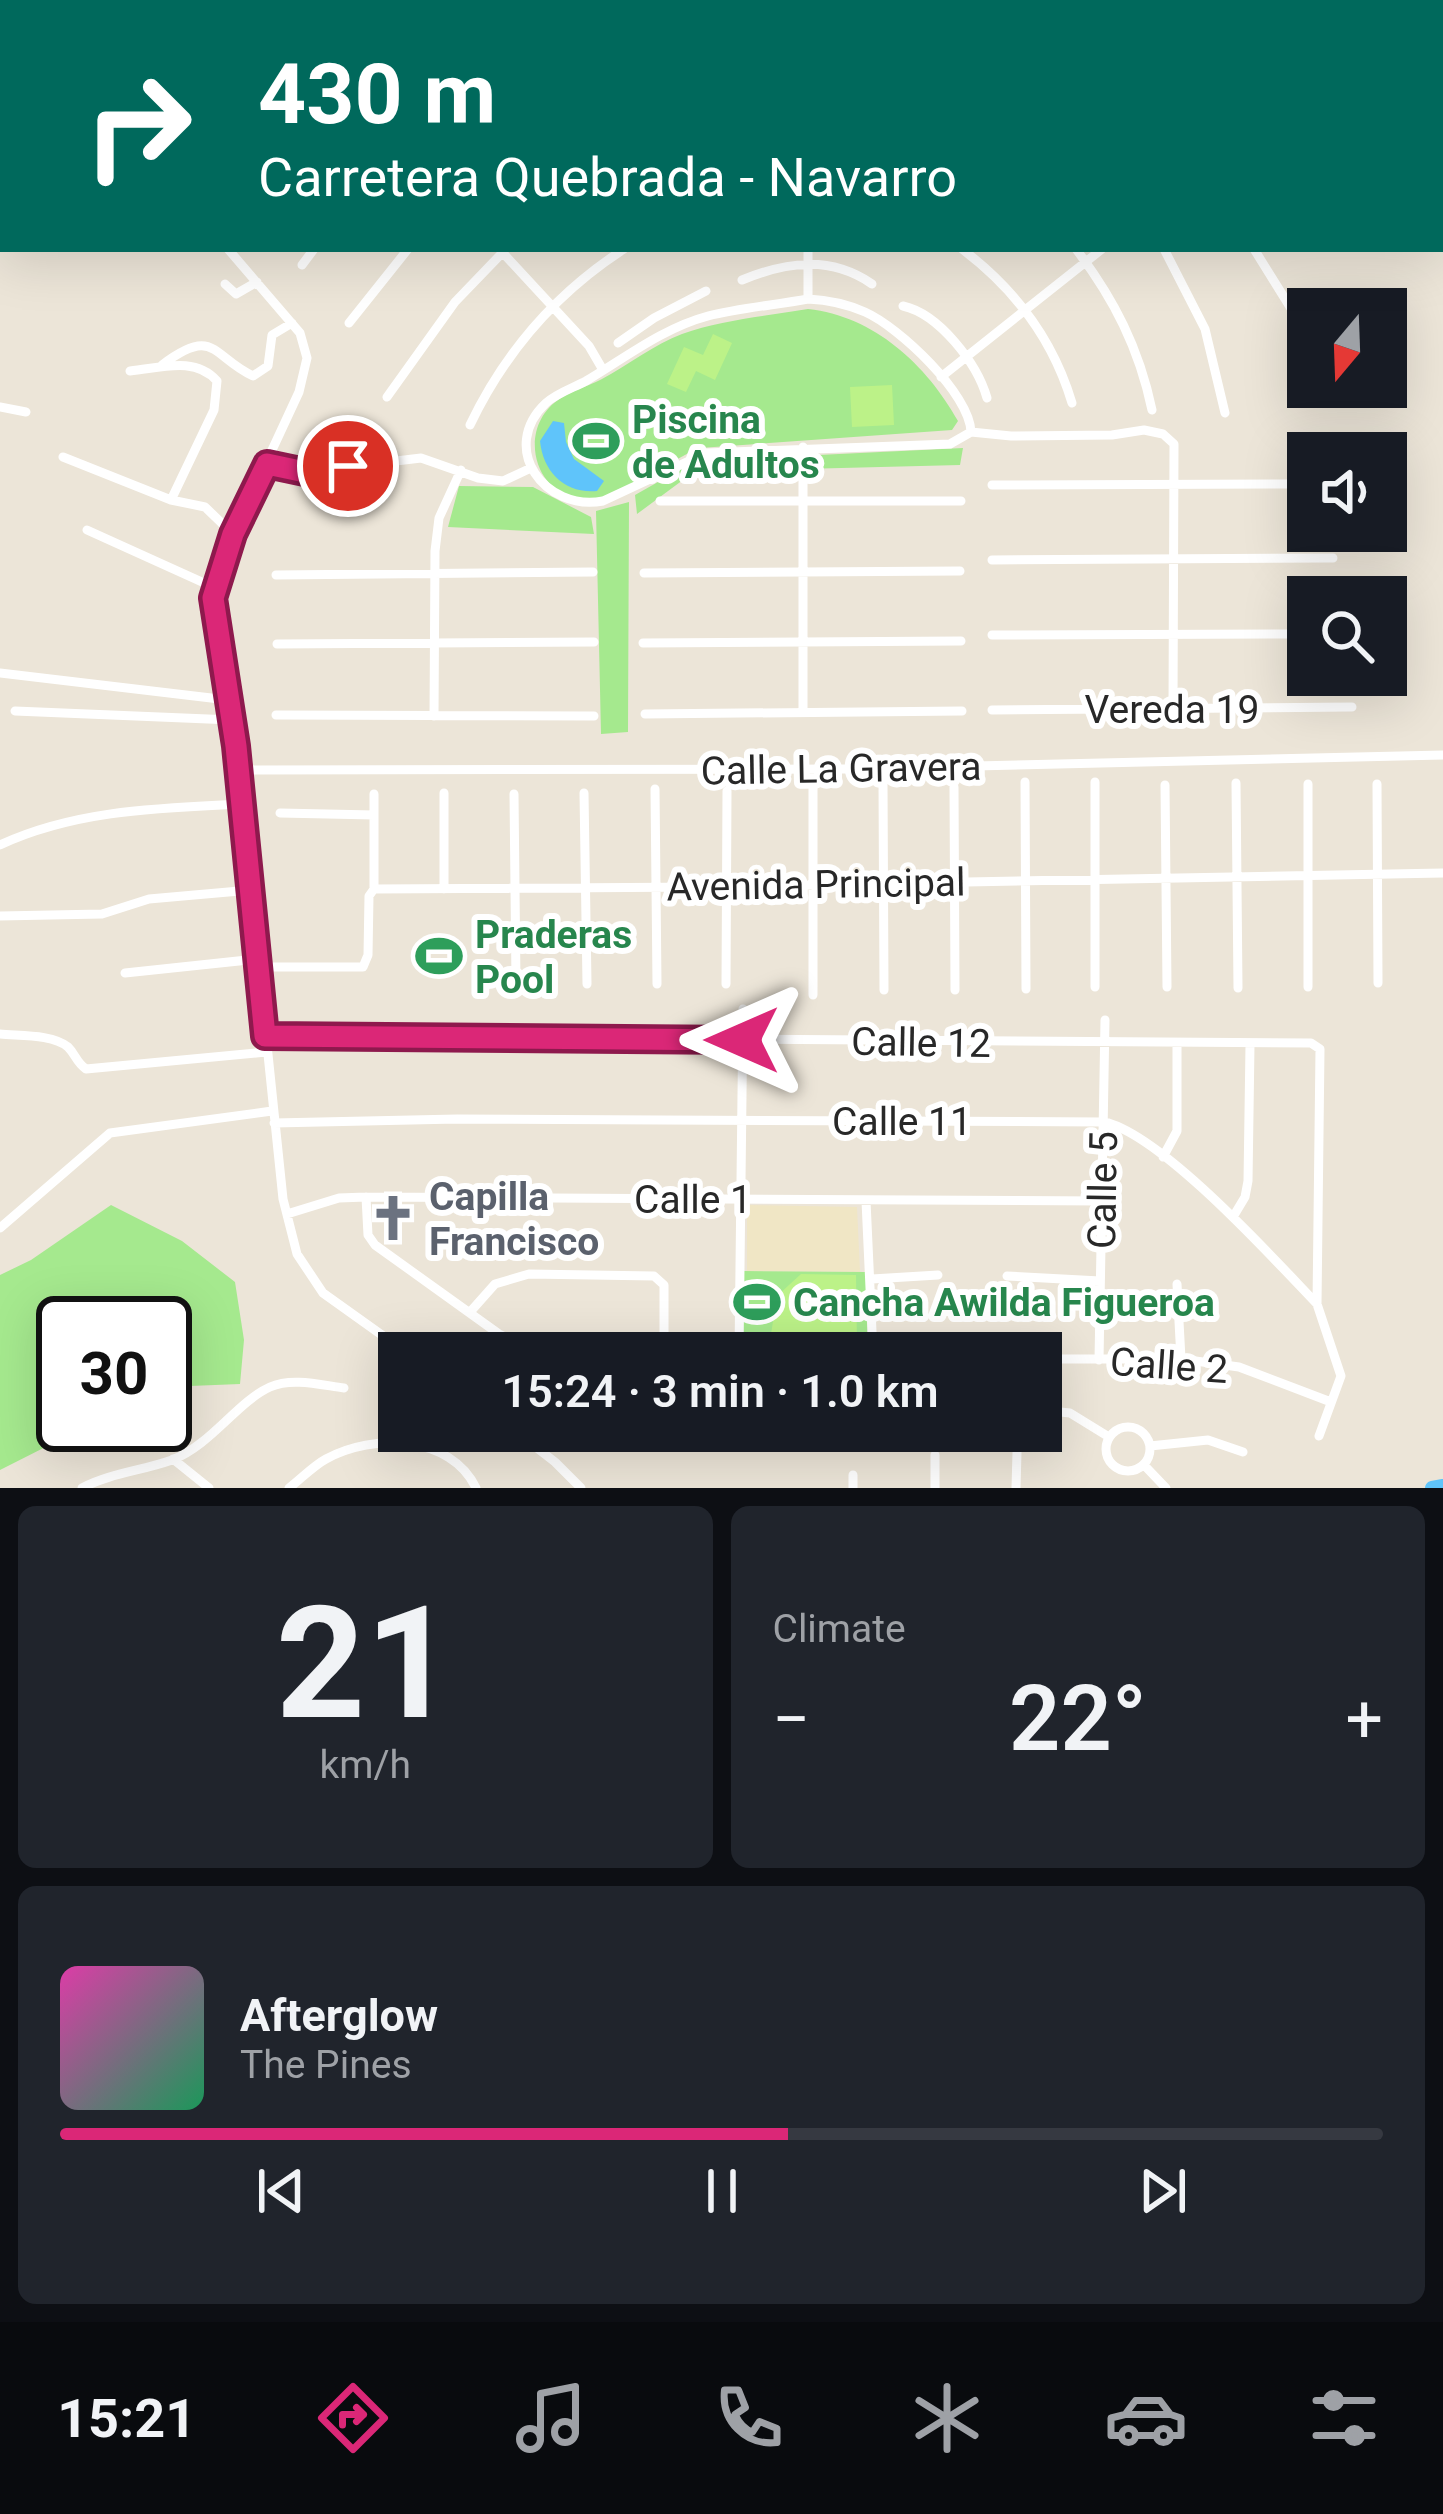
<!DOCTYPE html>
<html lang="en">
<head>
<meta charset="utf-8">
<style>
  body { margin:0; font-family:Roboto,sans-serif; background:#20242c; color:#f1f3f6; height:100vh; display:flex; flex-direction:column; font-size:45px; white-space:nowrap }
  * { box-sizing:border-box; margin:0 }
  p { font-size:39px; color:#9ea1a6 }
  .icon { flex:none; width:66px; height:66px; fill:none; stroke:currentColor; stroke-width:2; stroke-linecap:round; stroke-linejoin:round }
  .map { position:relative; height:1488px; overflow:hidden }
  .details { display:flex; flex-direction:column; gap:18px; padding:18px; background:#0d0f14; flex:1 }
  .details>* { flex:none }
  .guide { position:absolute; left:0px; top:0px; width:1443px; height:252px; box-shadow:0 12px 48px #0002; background:#00695c; color:#fff; overflow:hidden }
  .needle { width:78px; rotate:199deg }
  .tools { position:absolute; left:1287px; top:288px; display:grid; gap:24px }
  .tools a { display:grid; place-items:center; width:120px; height:120px; border-radius:0px; background:#171b24; box-shadow:0 12px 48px #0002; font-size:60px }
  .speed { position:absolute; left:36px; top:1296px; display:flex; gap:24px; font-size:60px; font-weight:700; text-align:center }
  .speed>* { display:grid; place-content:center; width:156px; height:156px; border-radius:50%; background:#171b24; box-shadow:0 12px 48px #0002; line-height:1 }
  .speed .limit { border:6px solid #111; border-radius:18px; background:#fff; color:#111 }
  .pin { position:absolute; display:grid; place-items:center; width:102px; height:102px; color:#fff; margin:-51px; border:6px solid #fff; border-radius:50%; box-shadow:0 3px 12px #0007 }
  .me { position:absolute; width:132px; margin:-66px; rotate:270deg; stroke-linejoin:round; filter:drop-shadow(0 0 9px #0008) }
  .turn { display:flex; align-items:center; gap:42px; height:252px; padding:0 60px; font-size:54px }
  .turn .icon { width:156px; height:156px; stroke-width:2.5 }
  .turn b { display:block; font-size:84px; line-height:102px }
  .big { font-size:90px; font-weight:600; line-height:1.1 }
  .details .tile { flex:1; display:flex; flex-direction:column; justify-content:center; gap:18px; min-width:0; padding:0 42px; border-radius:18px; background:#20242c }
  .details .dial { align-items:center; gap:0 }
  .dial b { font-size:156px; line-height:1 }
  .song { display:flex; align-items:center; gap:36px }
  .cover { width:144px; height:144px; border-radius:18px; background:linear-gradient(135deg,hsl(320 70% 55%),hsl(150 70% 35%)) }
  .played { height:12px; border-radius:6px; background:linear-gradient(90deg,#db2777 55%,#363941 55%) }
  .keys { display:flex; justify-content:space-around; direction:ltr }
  .heat { display:flex; justify-content:space-between; align-items:center; font-size:66px; direction:ltr }
  .details .tiles { flex:1; display:grid; gap:18px; grid-template-columns:1fr 1fr }
  .tile:last-child { grid-column:span 2 }
  .trip { position:absolute; left:378px; top:1332px; width:684px; height:120px; border-radius:0px; background:#171b24; box-shadow:0 12px 48px #0002; font-weight:600; line-height:120px; text-align:center }
  .menu { display:flex; height:192px; justify-content:space-around; align-items:center; background:#090b0e; color:#9ea1a6 }
  .menu .icon { width:84px; height:84px }
  .menu .on { color:#db2777 }
  .menu b { font-size:54px; color:#f1f3f6 }
  .map>svg:first-child { display:block }
</style>
</head>
<body>
<div class="map">
<svg width="1443" height="1488" viewBox="0 0 1443 1488">
  <rect width="100%" height="100%" fill="#ece5d8"/>
  <path fill="#f0e6c5" d="M747 1205 857 1207 860 1272 747 1271Z"/>
  <path fill="#a5e98e" d="M808 309C874 316 927 365 958 421L952 430 700 448C669 460 614 502 584 500 531 495 517 425 561 398 573 390 589 386 602 379 628 365 655 344 682 334 722 320 767 316 808 309Z
    M963 448 960 465 685 472 687 477 637 514 635 495 681 469 684 471 693 461Z
    M459 486 533 487 591 517 594 534 448 527Z
    M629 502 628 732 601 734 596 511Z
    M111 1205 182 1241 235 1282 244 1340 240 1384 165 1387V1323H63V1425H89L0 1470V1275L31 1260Z
    M743 1271 866 1272 868 1351 745 1350 742 1343Z"/>
  <path fill="#bcf288" d="M713 334 732 343 715 380 696 371 686 392 667 384 684 347 703 355Z
    M892 385 894 425 852 427 850 387Z
    M801 1274 856 1275 857 1345 852 1348 769 1347 777 1296Z"/>
  <path fill="#5fc4fa" d="M553 421 564 423 566 442 574 459 604 481 597 491C565 494 543 472 540 441Z"/>
  <g fill="none" stroke-linecap="round" stroke-linejoin="round">
    <path stroke="#5fc4fa" stroke-width="14" d="M1432 1488 1443 1486"/>
    <path stroke="#fff" stroke-width="9" d="M14 0 22 3
      M986 0 992 3
      M1142 0 1146 3
      M48 3 58 0
      M151 3 153 0
      M166 3 167 0
      M207 3 208 0
      M362 3 363 0
      M453 3 455 0
      M814 3V0
      M0 58 3 60
      M0 222H3
      M228 249 300 333 307 358 299 392 233 534 213 598 236 746 283 1199 297 1254 323 1293 407 1353
      M962 249C1015 289 1053 339 1072 403
      M1076 249C1114 299 1139 348 1152 410
      M1164 249 1205 329 1225 413
      M1254 249 1292 310 1300 382 1305 390
      M502 252 589 346 603 370
      M302 265 314 249
      M742 280C786 262 830 255 872 284
      M225 284 236 294 257 282
      M808 299C828 300 847 304 865 312 899 327 970 394 971 432L950 444 706 453 603 501C545 512 498 448 546 403 557 393 573 388 586 381 625 358 663 328 708 316 740 308 775 305 808 299Z
      M808 299V249
      M903 306C939 314 977 363 987 398
      M349 323 408 249
      M618 343 654 318 706 291
      M162 365C215 325 212 357 253 376L268 366 272 335 292 323
      M130 371C161 368 195 356 217 381L214 410 171 500
      M941 377 1102 249
      M387 397 455 302 506 249
      M0 407 26 412
      M470 425C505 352 556 293 624 249
      M971 432 1011 436 1112 435 1144 430 1163 434 1174 444 1173 709
      M803 447V712
      M63 457 171 500 205 507 233 534
      M267 463 305 472 421 458 478 478 503 481 531 468
      M992 485 1308 484
      M660 501H961
      M87 530 213 587
      M992 560 1333 558
      M644 573 960 571
      M276 575 593 572
      M992 635 1308 634
      M643 643 961 641
      M277 644 594 642
      M0 673 228 700
      M992 710 1352 707
      M15 711 232 720
      M645 714 962 711
      M276 715 594 716
      M434 716 435 551 439 518 461 470
      M239 770 845 769 1443 755
      M883 782 884 990
      M1025 782 1026 989
      M1095 782V987
      M1236 783 1238 988
      M813 784V995
      M1308 784V987
      M1377 784 1378 983
      M1165 785 1167 987
      M954 787 955 990
      M655 789 657 984
      M444 793V889
      M584 793 587 984
      M374 794V889
      M514 794 516 983
      M280 813 374 815
      M0 845C75 810 160 808 241 804
      M0 916 102 914 149 899 251 890
      M259 967H363L368 955 369 896 374 889 707 887 1443 873
      M125 973 257 959
      M726 984 727 791
      M0 1034C19 1036 53 1034 68 1047 76 1055 76 1062 86 1069L266 1052
      M265 1036 1311 1043 1320 1049 1317 1304 1341 1376 1319 1436
      M274 1123 457 1119 1104 1122C1161 1134 1273 1258 1317 1304
      M1163 1157 1177 1131V1044
      M366 1197 368 1235 375 1245 499 1334 527 1348 733 1353
      M866 1201 873 1353
      M287 1214 339 1198 366 1197 1102 1201
      M1233 1217 1245 1197 1248 1181 1250 1045
      M0 1228 110 1133 272 1111
      M1007 1276 1100 1281
      M872 1279 938 1275
      M1177 1284 1181 1359
      M471 1311 495 1284 529 1274 654 1276 664 1285V1351
      M739 1353 743 1009
      M1041 1359H1181L1239 1367 1331 1402
      M1099 1360 1105 1020
      M1041 1410 1070 1413 1109 1437
      M1106 1449a22 22 0 1 1 44 0a22 22 0 1 1-44 0Z
      M515 1431 555 1462 581 1488
      M800 1431 816 1437 837 1431
      M1150 1446 1208 1440 1243 1452
      M173 1459 209 1488
      M1144 1465 1166 1488
      M82 1488C111 1473 141 1471 172 1460 211 1445 237 1402 270 1387 292 1377 321 1385 344 1388
      M289 1488C301 1479 313 1466 326 1459 373 1433 451 1435 476 1488
      M853 1488V1475
      M935 1488V1455
      M1016 1488 1017 1452"/>
  </g>
  <g fill="none" stroke-linecap="round" stroke-linejoin="round">
    <defs>
      <path id="route" d="M348 466 305 472 267 464 233 534 213 598 236 746 265 1036 742 1040"/>
    </defs>
    <use href="#route" stroke="#8e194d" stroke-width="30"/>
    <use href="#route" stroke="#db2777" stroke-width="21"/>
  </g>
  <defs>
    <symbol id="stadium-bare" viewBox="-9 -9 18 18"><path d="M0-5a6.5 5 0 1 0 0 10a6.5 5 0 1 0 0-10ZM-3.5-1.8h7v3.6h-7Z" fill="#2e9e5b" stroke="#fff" stroke-width="2.5" paint-order="stroke"/></symbol>
    <symbol id="church-bare" viewBox="-9 -9 18 18"><path d="M-1.2-6h2.4v3.5h3.3v2.4h-3.3V6h-2.4V-.1h-3.3v-2.4h3.3Z" fill="#6b7280" stroke="#fff" stroke-width="2.5" paint-order="stroke"/></symbol>
  </defs>
  <g fill-rule="evenodd">
    <use href="#stadium-bare" x="563" y="408" width="66" height="66"/>
    <use href="#stadium-bare" x="406" y="923" width="66" height="66"/>
    <use href="#church-bare" x="360" y="1185" width="66" height="66"/>
    <use href="#stadium-bare" x="724" y="1269" width="66" height="66"/>
  </g>
  <g text-anchor="middle" stroke-width="12" stroke-linejoin="round" paint-order="stroke">
    <g font-size="39" font-weight="bold" fill="#27864d" stroke="#fff" text-anchor="start">
      <text x="632" y="433">Piscina<tspan x="632" dy="45">de Adultos</tspan></text>
      <text x="475" y="948">Praderas<tspan x="475" dy="45">Pool</tspan></text>
      <text x="793" y="1316">Cancha Awilda Figueroa</text>
    </g>
    <g font-size="39" fill="#282828" stroke="#fff">
      <text x="1172" y="723">Vereda 19</text>
      <text transform="translate(841 768) rotate(-1)" y="14">Calle La Gravera</text>
      <text transform="translate(816 884) rotate(-1)" y="14">Avenida Principal</text>
      <text transform="translate(921 1042) rotate(1)" y="14">Calle 12</text>
      <text x="902" y="1135">Calle 11</text>
      <text transform="translate(1102 1190) rotate(-89)" y="14">Calle 5</text>
      <text x="693" y="1213">Calle 1</text>
      <text transform="translate(1169 1365) rotate(4)" y="14">Calle 2</text>
    </g>
    <g font-size="39" font-weight="bold" fill="#5b616d" stroke="#fff" text-anchor="start">
      <text x="429" y="1210">Capilla<tspan x="429" dy="45">Francisco</tspan></text>
    </g>
  </g>
</svg>
<div class="tools">
<a><svg class="needle" viewBox="-14 -14 28 28"><path d="M0-13l5 13h-10z" fill="#e53935"/><path d="M0 13l5-13h-10z" fill="#9ea1a6"/></svg></a>
<a><svg class="icon" aria-label="sound" viewBox="0 0 24 24"><path d="M4 9h4l5-4v14l-5-4H4zM17 9q2 3 0 6"/></svg></a>
<a><svg class="icon" aria-label="search" viewBox="0 0 24 24"><circle cx="10" cy="10" r="6"/><path d="M15 15l6 6"/></svg></a>
</div>
<div class="speed"><div class="limit">30</div></div>
<div class="pin" style="left:348px;top:466px;background:#d93025"><svg class="icon" aria-label="arrive" viewBox="0 0 24 24"><path d="M6 21V4h12l-3 4 3 4H6"/></svg></div>
<svg class="me" style="left:742px;top:1040px" viewBox="-20 -20 40 40"><path d="M0-17L14 15 0 8-14 15z" fill="#db2777" stroke="#fff" stroke-width="4"/></svg>
<div class="trip">15:24 · 3 min · 1.0 km</div>
<div class="guide">
<div class="turn"><svg class="icon" aria-label="right" viewBox="0 0 24 24"><path d="M7 20v-9h11M14 6l5 5-5 5"/></svg><div><b>430 m</b>Carretera Quebrada - Navarro</div></div>
</div>
</div>
<section class="details">
<div class="tiles">
<div class="tile dial"><b>21</b><p>km/h</p></div>
<div class="tile"><p>Climate</p>
<div class="heat"><a>−</a><b class="big">22°</b><a>+</a></div>
</div>
<div class="tile">
<div class="song"><i class="cover"></i><div><b>Afterglow</b><p>The Pines</p></div></div>
<div class="played"></div>
<div class="keys"><svg class="icon" aria-label="previous" viewBox="0 0 24 24"><path d="M18 5L8 12l10 7zM5 5v14"/></svg><svg class="icon" aria-label="pause" viewBox="0 0 24 24"><path d="M8 5v14M16 5v14"/></svg><svg class="icon" aria-label="next" viewBox="0 0 24 24"><path d="M6 5l10 7-10 7zM19 5v14"/></svg></div>
</div>
</div>
</section>
<nav class="menu">
<b>15:21</b>
<svg class="icon on" aria-label="directions" viewBox="0 0 24 24"><path d="M12 3l9 9-9 9-9-9zM9 14v-3h6M13 9l2 2-2 2"/></svg>
<svg class="icon" aria-label="music" viewBox="0 0 24 24"><path d="M9 18V5l10-2v13"/><circle cx="6" cy="18" r="3"/><circle cx="16" cy="16" r="3"/></svg>
<svg class="icon" aria-label="phone" viewBox="0 0 24 24"><path d="M5 4h4l2 5-3 2q2 4 5 5l2-3 5 2v4C11 20 4 13 5 4z"/></svg>
<svg class="icon" aria-label="climate" viewBox="0 0 24 24"><path d="M12 3v18M4 7l16 10M4 17L20 7"/></svg>
<svg class="icon" aria-label="car" viewBox="0 0 24 24"><path d="M5 17H2v-5l4-1 3-4h7l3 4 3 1v5h-3M9 17h6M6 11h13"/><circle cx="7" cy="17" r="2"/><circle cx="17" cy="17" r="2"/></svg>
<svg class="icon" aria-label="filters" viewBox="0 0 24 24"><path d="M4 7h16M4 17h16"/><circle cx="9" cy="7" r="2"/><circle cx="15" cy="17" r="2"/></svg>
</nav>
</body>
</html>
